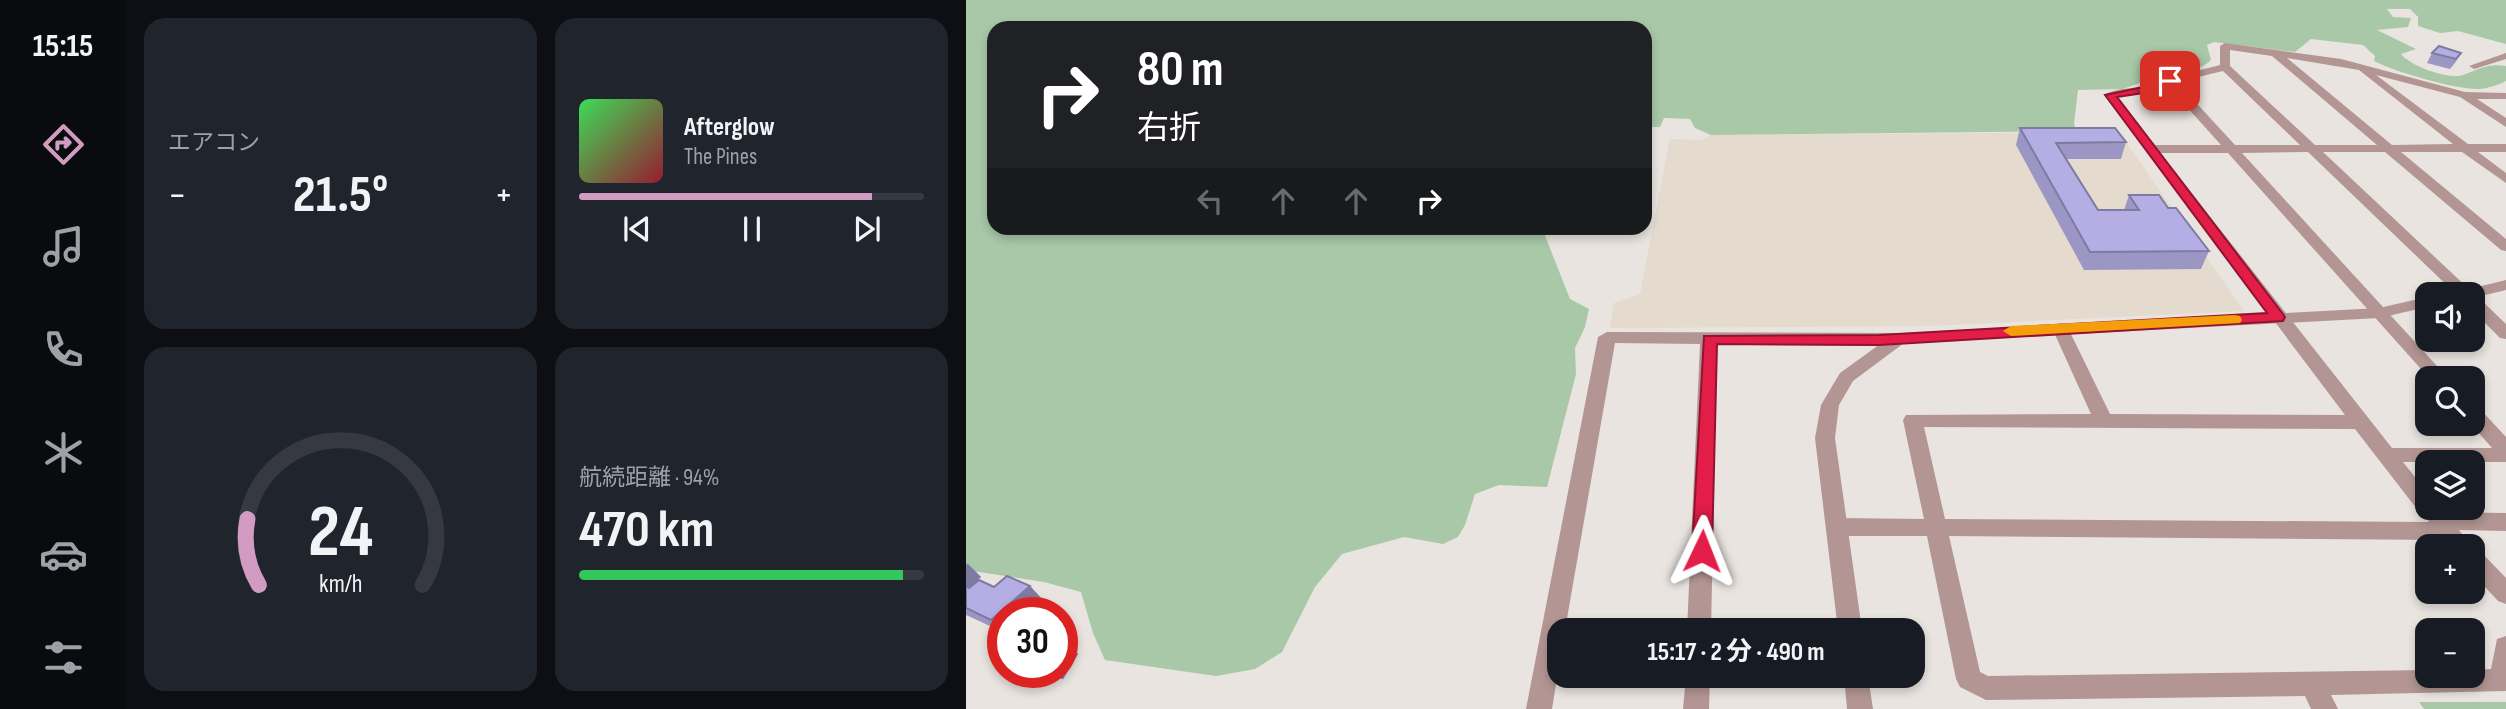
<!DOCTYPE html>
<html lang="ja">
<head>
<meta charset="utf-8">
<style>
  body { margin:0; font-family:"Sofia Sans Condensed","Noto Sans JP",sans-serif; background:#20242c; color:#f1f3f6; height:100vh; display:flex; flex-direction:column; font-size:26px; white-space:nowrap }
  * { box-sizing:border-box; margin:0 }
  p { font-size:23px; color:#9ea1a6 }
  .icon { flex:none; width:38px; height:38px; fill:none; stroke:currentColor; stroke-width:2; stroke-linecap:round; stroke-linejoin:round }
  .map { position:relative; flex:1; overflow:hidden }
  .drawer { display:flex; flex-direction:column; gap:18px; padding:18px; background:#0d0f14; width:840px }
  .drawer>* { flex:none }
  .hud { position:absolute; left:21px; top:21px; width:665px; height:214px; border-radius:21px; box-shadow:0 4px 10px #0003; background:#202124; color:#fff; overflow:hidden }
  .buttons { position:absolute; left:1449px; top:282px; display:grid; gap:14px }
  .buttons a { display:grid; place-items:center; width:70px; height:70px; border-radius:14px; background:#171b24; box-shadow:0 4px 10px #0003; font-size:35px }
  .speed { position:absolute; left:21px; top:597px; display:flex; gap:14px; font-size:35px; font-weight:700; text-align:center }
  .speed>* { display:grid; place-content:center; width:91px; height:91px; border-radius:50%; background:#171b24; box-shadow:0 4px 10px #0003; line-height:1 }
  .speed .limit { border:10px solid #d22; background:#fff; color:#111 }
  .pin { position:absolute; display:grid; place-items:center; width:60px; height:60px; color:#fff; margin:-30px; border-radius:14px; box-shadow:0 4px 10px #0006 }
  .me { position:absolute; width:77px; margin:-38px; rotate:2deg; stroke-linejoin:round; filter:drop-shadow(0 0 5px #0008) }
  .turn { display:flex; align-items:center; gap:24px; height:147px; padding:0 35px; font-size:32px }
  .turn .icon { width:91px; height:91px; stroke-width:2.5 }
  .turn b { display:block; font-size:49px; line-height:60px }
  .lanes { display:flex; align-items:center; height:66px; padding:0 35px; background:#0003; justify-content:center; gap:35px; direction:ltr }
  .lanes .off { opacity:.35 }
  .big { font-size:52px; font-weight:700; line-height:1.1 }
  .drawer .card { flex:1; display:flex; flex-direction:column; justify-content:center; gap:10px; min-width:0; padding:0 24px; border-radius:21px; background:#20242c }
  .drawer .dial { align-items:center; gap:0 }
  .dial svg { height:182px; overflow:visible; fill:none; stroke:#363941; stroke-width:7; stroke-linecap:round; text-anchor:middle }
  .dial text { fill:#f1f3f6; stroke:none }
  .song { display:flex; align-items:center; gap:21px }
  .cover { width:84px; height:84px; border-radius:10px; background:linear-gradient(135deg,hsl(130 70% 55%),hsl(350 70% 35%)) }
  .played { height:7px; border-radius:4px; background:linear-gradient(90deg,#d19bc2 85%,#363941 85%) }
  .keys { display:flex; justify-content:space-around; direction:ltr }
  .heat { display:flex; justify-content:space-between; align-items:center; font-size:38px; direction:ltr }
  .charge { height:10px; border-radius:5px; background:linear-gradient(90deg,#34c759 94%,#363941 0) }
  .drawer .tiles { flex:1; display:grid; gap:18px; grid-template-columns:repeat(2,1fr) }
  .trip { position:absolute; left:581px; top:618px; width:378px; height:70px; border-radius:21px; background:#171b24; box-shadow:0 4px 10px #0003; font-weight:700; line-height:70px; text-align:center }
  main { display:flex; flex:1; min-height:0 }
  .dock { display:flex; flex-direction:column; width:126px; justify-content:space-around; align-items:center; background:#090b0e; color:#9ea1a6 }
  .dock .icon { width:49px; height:49px }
  .dock .active { color:#d19bc2 }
  .dock b { font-size:32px; color:#f1f3f6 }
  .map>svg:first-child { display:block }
</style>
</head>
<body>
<main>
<nav class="dock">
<b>15:15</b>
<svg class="icon active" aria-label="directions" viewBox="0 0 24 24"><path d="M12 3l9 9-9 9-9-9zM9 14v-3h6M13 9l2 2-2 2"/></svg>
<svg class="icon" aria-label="music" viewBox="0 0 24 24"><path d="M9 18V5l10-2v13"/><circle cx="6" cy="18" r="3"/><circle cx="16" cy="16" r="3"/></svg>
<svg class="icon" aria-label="phone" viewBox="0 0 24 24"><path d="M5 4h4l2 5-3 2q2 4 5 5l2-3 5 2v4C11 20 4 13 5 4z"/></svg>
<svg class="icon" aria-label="climate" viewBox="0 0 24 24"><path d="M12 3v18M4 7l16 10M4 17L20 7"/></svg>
<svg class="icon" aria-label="car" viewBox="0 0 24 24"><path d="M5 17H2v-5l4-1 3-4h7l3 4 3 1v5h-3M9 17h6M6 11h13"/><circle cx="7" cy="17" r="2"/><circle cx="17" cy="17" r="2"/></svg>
<svg class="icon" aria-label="filters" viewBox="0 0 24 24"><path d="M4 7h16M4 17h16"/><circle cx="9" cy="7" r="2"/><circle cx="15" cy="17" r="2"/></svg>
</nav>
<section class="drawer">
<div class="tiles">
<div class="card"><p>エアコン</p>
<div class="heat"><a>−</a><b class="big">21.5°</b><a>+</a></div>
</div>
<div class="card">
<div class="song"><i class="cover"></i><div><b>Afterglow</b><p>The Pines</p></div></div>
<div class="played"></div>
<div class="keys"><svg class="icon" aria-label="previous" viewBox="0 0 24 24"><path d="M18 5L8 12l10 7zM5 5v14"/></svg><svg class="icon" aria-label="pause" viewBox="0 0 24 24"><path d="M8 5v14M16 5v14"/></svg><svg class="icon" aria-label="next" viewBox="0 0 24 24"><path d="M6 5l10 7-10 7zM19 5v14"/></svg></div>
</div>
<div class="card dial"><svg viewBox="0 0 100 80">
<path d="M14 69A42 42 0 1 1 86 69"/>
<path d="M14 69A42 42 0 0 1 9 40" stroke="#d19bc2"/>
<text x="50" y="56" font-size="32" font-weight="700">24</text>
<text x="50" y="72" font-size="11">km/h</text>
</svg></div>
<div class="card"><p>航続距離 · 94%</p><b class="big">470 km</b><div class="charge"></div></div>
</div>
</section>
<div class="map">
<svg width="1540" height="709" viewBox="0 0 1540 709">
  <rect width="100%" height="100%" fill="#e9e4df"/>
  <path fill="#e4dace" d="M1153 132 1278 311 963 326 644 328 648 303 674 294 704 139 734 140 745 135Z"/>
  <path fill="#a9c8a8" d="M0 0H1540V44L1492 31 1474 33 1452 26V17L1444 9H1421L1427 17 1445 18 1442 27 1411 30 1450 49 1435 54C1444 66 1483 80 1497 75 1513 69 1522 63 1540 66V81C1533 85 1522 88 1514 89 1491 90 1429 72 1408 61L1409 56 1397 45 1345 39 1329 52 1248 42 1241 45 1245 60C1232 74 1203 71 1185 74L1182 80 1157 89 1112 90 1108 123 1110 131 745 135 729 128 724 119 698 118 694 127H679V28H28V228H576L604 299 623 309 619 327 609 348 610 374 581 487 533 485 509 494 499 525 492 537 477 544 438 537 376 554 349 587 316 652 289 669 250 676 139 660 127 633 115 592 78 582 0 570Z
    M1453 702H1540V709H1458Z"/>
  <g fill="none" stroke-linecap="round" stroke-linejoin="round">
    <path fill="#b39693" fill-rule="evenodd" d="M1259 43 1375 59 1499 92 1540 93V99H1511L1540 118V127L1494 97 1410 75 1502 144H1540V152H1512L1540 173V183L1496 152H1435L1540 239V251L1535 250 1419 152H1357L1505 291 1507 294H1490L1342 152 1276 153 1482 378H1463L1262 153H1194L1426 448H1526L1505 424H1507V407L1514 409 1540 437V462H1437L1461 492V508H1471L1468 513 1461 515 1454 513 1389 429 958 427 979 519 1462 522 1464 515 1472 512 1540 513V531L1493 530 1505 546H1481L1475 540 983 536 1014 672 1022 676 1461 670V676H1507V670L1525 669 1531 639 1540 636V691L1365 695 1372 709H1345L1339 696 1020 700 994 687 990 679 961 536H872L864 533 861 527 864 521 872 518 958 519 937 420 940 415 1125 414 1086 328 1094 323 1102 328 1144 414 1379 415 1138 95C1150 87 1168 89 1182 86 1206 79 1229 71 1254 65V46ZM1264 50 1306 56 1411 145H1349L1264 66ZM1321 58 1393 70 1487 144 1426 145ZM1257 71 1334 145H1269L1211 82ZM1202 86 1255 145H1189L1152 97 1184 92Z
      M1540 53V59L1508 69 1503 66Z
      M1507 297 1513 298 1540 324V339L1534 338 1507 311Z
      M641 332 934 333 943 338 934 343 913 346 751 344 745 630H721L734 344 649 343 599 630H593V666L586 709H560L632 337Z
      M1507 550 1515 552 1540 578V604L1532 601 1507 574Z
      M720 676H744L743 709H717Z"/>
    <path fill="#b39693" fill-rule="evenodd" d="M1540 280V290L1507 298V294H1493L1495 291Z
      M1461 297V307L1413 318 938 343 887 381 873 405 869 438 896 630H872L849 438 855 405 874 373 928 334 1413 308Z
      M878 676H902L907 709H881Z"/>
  </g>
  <path fill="#9c96c4" d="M1466 53H1495L1489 63 1484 69 1461 63Z
    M1054 128 1160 142 1155 159H1100L1132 210H1158L1163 195 1202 208 1243 251 1235 269 1118 270 1050 145Z
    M0 563 2 564 15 577 2 588 64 586 76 599 71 604H78L86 612H37V632L0 615Z
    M100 641 112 654 97 679 44 678 38 672H96Z"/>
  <path fill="#7f7aa0" d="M2 564 15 577 0 590V566Z
    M64 586 76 599 61 612H37V631L25 620Z
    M78 604 86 612H73Z
    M100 641 112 654 97 679 90 672H96V648Z"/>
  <path fill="#b5aee4" stroke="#7f7aa0" stroke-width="2" d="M1473 46 1495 53 1490 59 1466 53Z
    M1054 128H1149L1160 142 1090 143 1132 210H1173L1163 195H1193L1202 208H1210L1243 251 1124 252Z
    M41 576 64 586 25 620 0 608V586L3 588 13 580 28 587Z
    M54 604H78L73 612H82H48Z
    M37 657V666H31Z"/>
  <path fill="#e11d48" stroke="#92132f" stroke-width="2" d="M1204 78 1208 79V83L1184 92 1151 97 1317 314 1319 317 1317 321 913 345 751 344 746 551 743 557 736 559 729 557 726 551 738 336 913 335 1301 313 1139 95 1182 86Z"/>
  <path fill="#f59e0b" d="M1269 315 1274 316 1276 320 1274 323 1045 336 1037 331 1045 326Z"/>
</svg>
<div class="buttons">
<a><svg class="icon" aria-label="sound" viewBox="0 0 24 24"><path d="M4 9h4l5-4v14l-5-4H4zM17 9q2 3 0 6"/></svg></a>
<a><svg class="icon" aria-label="search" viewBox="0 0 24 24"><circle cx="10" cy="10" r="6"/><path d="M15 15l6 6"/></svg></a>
<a><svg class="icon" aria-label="layers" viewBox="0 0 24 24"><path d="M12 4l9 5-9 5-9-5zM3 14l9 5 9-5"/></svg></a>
<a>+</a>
<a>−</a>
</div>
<div class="speed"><div class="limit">30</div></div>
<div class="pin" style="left:1204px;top:81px;background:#d93025"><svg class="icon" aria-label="arrive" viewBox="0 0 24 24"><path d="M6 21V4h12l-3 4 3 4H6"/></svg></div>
<svg class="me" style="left:736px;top:551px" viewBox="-20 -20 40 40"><path d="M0-17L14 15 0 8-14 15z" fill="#e11d48" stroke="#fff" stroke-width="4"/></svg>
<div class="trip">15:17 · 2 分 · 490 m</div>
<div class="hud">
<div class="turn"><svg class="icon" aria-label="right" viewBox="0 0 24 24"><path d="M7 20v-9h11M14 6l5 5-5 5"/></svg><div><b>80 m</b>右折</div></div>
<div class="lanes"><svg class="icon off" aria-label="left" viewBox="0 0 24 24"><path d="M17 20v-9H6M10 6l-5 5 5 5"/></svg><svg class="icon off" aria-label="ahead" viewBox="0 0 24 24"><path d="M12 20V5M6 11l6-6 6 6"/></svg><svg class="icon off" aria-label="ahead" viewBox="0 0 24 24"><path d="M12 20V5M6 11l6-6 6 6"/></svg><svg class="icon" aria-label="right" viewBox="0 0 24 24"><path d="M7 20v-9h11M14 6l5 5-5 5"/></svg></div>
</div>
</div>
</main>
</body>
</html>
